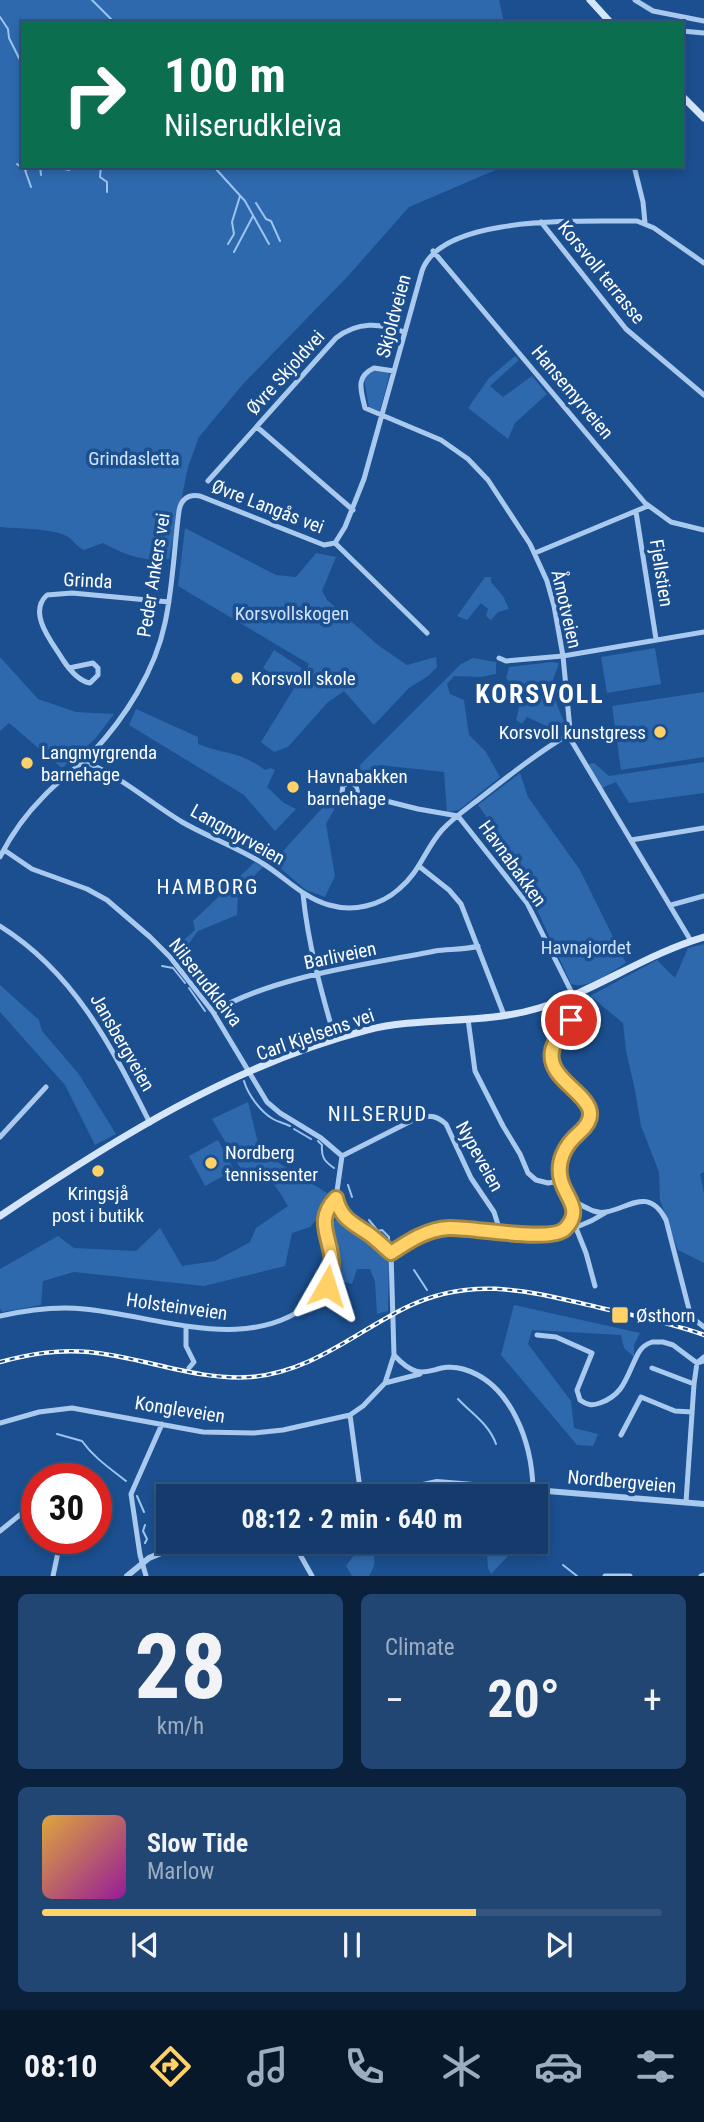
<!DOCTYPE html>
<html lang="en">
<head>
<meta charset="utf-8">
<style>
  body { margin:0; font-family:"Roboto Condensed",sans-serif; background:#214673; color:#f1f3f6; height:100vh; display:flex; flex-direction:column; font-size:26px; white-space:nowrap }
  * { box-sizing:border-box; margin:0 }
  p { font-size:23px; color:#9dadc1 }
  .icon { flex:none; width:38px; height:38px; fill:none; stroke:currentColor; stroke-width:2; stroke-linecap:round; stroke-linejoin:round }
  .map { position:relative; height:1576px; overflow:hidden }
  .side { display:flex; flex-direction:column; gap:18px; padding:18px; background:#0b203b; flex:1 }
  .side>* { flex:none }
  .banner { position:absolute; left:21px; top:21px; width:663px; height:147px; border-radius:0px; box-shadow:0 4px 10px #0003,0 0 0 2px #33557e; background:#0b6e4f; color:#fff; overflow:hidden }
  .speed { position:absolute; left:21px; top:1463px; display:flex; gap:14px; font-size:35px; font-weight:700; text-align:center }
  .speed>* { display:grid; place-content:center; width:91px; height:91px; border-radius:50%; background:#143b6b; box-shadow:0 4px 10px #0003,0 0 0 2px #33557e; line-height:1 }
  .speed .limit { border:10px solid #d22; background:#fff; color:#111 }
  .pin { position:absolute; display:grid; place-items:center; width:60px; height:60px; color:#fff; margin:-30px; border:4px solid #fff; border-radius:50%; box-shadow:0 2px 7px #0007 }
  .me { position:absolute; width:77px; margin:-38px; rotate:6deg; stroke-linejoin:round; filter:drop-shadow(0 0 5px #0008) }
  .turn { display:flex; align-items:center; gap:24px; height:147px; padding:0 28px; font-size:32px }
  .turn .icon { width:91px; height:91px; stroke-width:2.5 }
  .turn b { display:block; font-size:49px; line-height:60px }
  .big { font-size:52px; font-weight:700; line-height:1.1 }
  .side .tile { flex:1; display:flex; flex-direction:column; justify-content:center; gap:10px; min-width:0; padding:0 24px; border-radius:10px; background:#214673 }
  .side .dial { align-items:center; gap:0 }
  .dial b { font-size:91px; line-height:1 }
  .song { display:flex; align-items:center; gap:21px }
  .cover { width:84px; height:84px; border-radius:10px; background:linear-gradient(135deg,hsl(40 70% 55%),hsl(300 70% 35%)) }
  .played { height:7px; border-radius:4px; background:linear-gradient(90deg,#ffd166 70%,#33557e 70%) }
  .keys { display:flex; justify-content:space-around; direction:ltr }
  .heat { display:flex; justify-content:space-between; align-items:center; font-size:38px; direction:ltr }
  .side .tiles { flex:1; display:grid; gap:18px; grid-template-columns:1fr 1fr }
  .tile:last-child { grid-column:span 2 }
  .trip { position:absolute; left:156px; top:1484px; width:392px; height:70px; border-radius:0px; background:#143b6b; box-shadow:0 4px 10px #0003,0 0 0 2px #33557e; font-weight:700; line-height:70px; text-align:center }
  .menu { display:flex; height:112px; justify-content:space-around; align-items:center; background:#08182b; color:#9dadc1 }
  .menu .icon { width:49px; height:49px }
  .menu .on { color:#ffd166 }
  .menu b { font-size:32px; color:#f1f3f6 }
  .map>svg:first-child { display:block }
</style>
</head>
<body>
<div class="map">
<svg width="704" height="1576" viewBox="0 0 704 1576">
  <rect width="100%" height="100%" fill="#1b4f8f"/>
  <path fill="#2e69ad" d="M0 0H499L504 23H23V166H505L409 207 348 276 244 383 199 437 188 467 169 559C146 563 123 554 103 543L84 550C75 546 72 537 62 534 43 528 20 529 0 527Z
    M515 356 519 360 490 386 503 397 532 376 547 394 515 423 508 439 468 408 489 378Z
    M375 369 389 372V376L380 411 369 407 364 378 368 373Z
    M185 528 276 575 296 577 316 553 336 557 322 591 327 600 379 646 407 665 436 657 437 667 428 676 409 688 374 725 344 691 327 703 288 747 274 752 261 742 309 664 178 586Z
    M485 577H491V582L503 596 509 609 498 612 491 620 486 616 488 609 481 603 467 620 457 616Z
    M655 648 661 684 607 693 601 657Z
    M274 650 303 669 292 686 263 668Z
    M0 657 38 699 76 712 114 714 95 739 62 768 9 723 0 731Z
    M473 658 496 662V674L481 677 454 676 447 684 450 694 464 700 469 735 486 752 500 777 459 810 447 812 444 772 379 765 363 783 346 779 461 664Z
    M552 662 559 663 552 683 554 697 564 722 561 733 527 717 522 724 516 720C522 701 519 693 506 678L509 667Z
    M704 692V757L621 770 612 706Z
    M136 709 198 737V744C223 754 240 751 265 770L271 768 275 770 267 787 284 803 296 809 275 831 244 795 129 725Z
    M704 762V793L629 803 616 782 602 788 588 764 594 763 609 776Z
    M520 773 528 797 580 870 626 963C610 972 589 990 571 984L534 903 529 884 513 853 478 805Z
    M335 794 342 795 326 824 335 876 325 897 306 890 273 862Z
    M255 862 263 867 238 893 237 915 198 931 181 954 173 956 169 950H173L195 930 193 921Z
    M704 944V1172L700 1174 704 1193V1263L678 1250 660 1200 659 1172 641 1126 635 1090 626 1051 623 1023 590 996 657 960 675 978 688 948Z
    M0 985 39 1020 42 1031 78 1073 116 1134 95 1145 65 1085 0 1012Z
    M248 1102 260 1151 335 1198 310 1227 292 1233 285 1266 204 1286 74 1272 43 1281 41 1305 2 1312 0 1308V1269L58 1236 74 1248 136 1251 160 1228 182 1266 215 1261 250 1242 256 1228 288 1206C274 1182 269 1174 241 1169L212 1119Z
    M218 1140 234 1170 205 1186 189 1156Z
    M338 1216 382 1249 389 1260 388 1311 377 1314 375 1282 370 1269H357L352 1284 334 1279 338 1259 329 1228Z
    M514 1305 640 1333 634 1345V1357L624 1348 621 1335 532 1330 528 1344 571 1401 574 1428 598 1434 593 1446 577 1445 501 1355Z
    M333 1542H370C375 1554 377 1565 369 1576H352L346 1566 354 1555Z
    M486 1542H507L511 1553 491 1574 488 1568Z"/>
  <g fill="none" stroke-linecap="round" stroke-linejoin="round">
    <path stroke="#9cc4f0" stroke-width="2" d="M92 0 115 23
      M0 17 8 29 9 38 23 66
      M23 72V75
      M23 102V117
      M17 164 25 170 31 187
      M40 166 41 175
      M50 166 69 170
      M101 166 100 177 107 182V192
      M215 168 245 201 269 244
      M26 170 32 166
      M256 203 266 219 271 221 280 241
      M228 244 234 234 232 222 240 196
      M234 252 253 216
      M162 966 173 968 185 983
      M189 988 205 1011
      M244 1081C248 1095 261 1112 273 1119 278 1122 284 1123 290 1126
      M294 1129 311 1139
      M318 1141 322 1145C321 1157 324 1161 334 1168
      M348 1185 352 1197
      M369 1220 378 1231 382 1230 389 1237V1241
      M414 1270 427 1290
      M458 1399C472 1414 489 1424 496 1444
      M57 1434 82 1441C94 1458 111 1469 126 1481
      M137 1496 144 1512
      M145 1525 143 1531 147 1539 145 1543
      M522 1542 524 1546 533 1550
      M563 1565 577 1576"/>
    <path stroke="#a9c9ee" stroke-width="5" d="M635 0 653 11 704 21
      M682 31 704 33
      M634 166 643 202 645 223
      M541 222 626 329 704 395
      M433 251 645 503 671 522 704 530
      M394 371 374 368C355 377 361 390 365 408L441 440 468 459 488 480 530 544 547 581 554 606 563 656 571 740 691 941
      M257 427 353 510
      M208 481 336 338C358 321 380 323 404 332
      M636 512 656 639
      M335 543 345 527 364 479 422 271C442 213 587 222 637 221L654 228 704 263
      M335 543 427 633
      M535 553 648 506
      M499 658 506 661 563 656 704 632
      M69 668 93 663 98 668V675L90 683C78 681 69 669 63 660 52 642 27 613 47 595L72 593 169 602
      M83 761C119 775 149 802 182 822 208 837 237 847 262 863 285 877 303 898 329 905 353 912 380 906 399 889 420 872 425 849 442 830 454 817 469 807 483 796 511 774 539 752 569 734
      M358 794 352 797 346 796 342 792 343 786 350 781 356 786 358 794 418 809 458 816 527 903 573 995 575 1007 571 1020 552 1048 553 1066C561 1080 588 1096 590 1111 593 1128 572 1136 565 1150 560 1158 560 1167 561 1176 561 1183 566 1195 571 1200 572 1200 580 1204 581 1205 589 1209 597 1214 606 1212 631 1207 649 1187 666 1220L691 1317 704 1327
      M631 840 704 828
      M4 850 32 869 87 889 107 900 150 937 170 957 213 1012 267 1102 280 1113 321 1138 342 1156 336 1198 342 1215 391 1253 394 1355
      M0 857C11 835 27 813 44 796 59 780 77 768 92 753 125 718 155 671 165 623 173 587 174 548 179 511 181 499 188 494 200 496L324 545 335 543
      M420 867 449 890 461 904 504 1015
      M303 894C308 944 321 991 335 1039
      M671 905 704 896
      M0 926C75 973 111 1046 150 1123
      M213 1012C274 976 365 965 435 951 449 949 465 950 478 946
      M468 1019 475 1071 503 1126 520 1154 528 1173 536 1180 548 1183 561 1181
      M0 1137 46 1087
      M342 1156 419 1117C431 1115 437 1116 446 1124L471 1178 494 1212 500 1231
      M576 1228 586 1253 595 1286
      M564 1229 571 1219 572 1200
      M391 1253C407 1243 421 1233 440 1229 453 1227 466 1228 478 1229 526 1233 562 1241 605 1213
      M0 1316C27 1310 56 1306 84 1309 161 1316 254 1358 319 1296 350 1267 308 1227 336 1198
      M186 1327V1346L194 1362 189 1368
      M537 1335 556 1337 592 1353 577 1390 580 1400C587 1405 592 1406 600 1403 626 1394 627 1373 639 1352 642 1347 646 1344 652 1342H663L673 1345 697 1363 704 1361
      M652 1368 694 1384
      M385 1383 420 1374
      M350 1415 361 1496
      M0 1423 39 1412 72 1408 203 1432 253 1433 283 1430 350 1415 363 1406 385 1383 394 1355C425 1389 432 1360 463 1369 512 1383 532 1444 533 1489
      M621 1435 641 1397 675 1411 692 1412
      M686 1502 694 1384 697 1363 704 1357
      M0 1531 37 1501
      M293 1542 312 1576
      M53 1576 61 1538
      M146 1576 140 1555 131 1494 162 1424
      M605 1576H630
      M701 1576 704 1575"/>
    <path stroke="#a9c9ee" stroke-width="6" d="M371 1496 437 1482 704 1504
      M127 1576 149 1558 188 1542"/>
    <path stroke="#d6e6fa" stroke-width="7" d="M590 0 611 23
      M682 96 704 118
      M0 1216C113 1140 234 1064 367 1030 423 1016 483 1025 539 1008 597 990 646 954 704 937"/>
    <defs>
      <path id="rail" d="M0 1362C30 1354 58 1349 89 1352 143 1357 196 1381 251 1377 311 1372 353 1334 405 1308 473 1274 532 1292 601 1308 636 1316 671 1323 704 1335"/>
    </defs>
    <use href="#rail" stroke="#fff" stroke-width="4.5"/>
    <use href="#rail" stroke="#1b4f8f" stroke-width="2" stroke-dasharray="5" stroke-linecap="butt"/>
  </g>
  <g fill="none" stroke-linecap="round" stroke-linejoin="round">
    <defs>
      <path id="route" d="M327 1286C329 1279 332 1272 332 1263 331 1237 314 1221 336 1198 341 1219 353 1223 369 1234 377 1240 384 1247 391 1253 409 1241 427 1229 449 1228 473 1227 550 1243 565 1229 584 1210 565 1197 561 1180 556 1162 565 1145 579 1133 617 1100 545 1086 552 1051 554 1039 565 1029 571 1020"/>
    </defs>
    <use href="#route" stroke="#a68842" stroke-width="18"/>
    <use href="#route" stroke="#ffd166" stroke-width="12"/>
  </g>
  <g fill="#ffd166" stroke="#1b4f8f" stroke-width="2.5">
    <circle cx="237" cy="678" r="7"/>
    <circle cx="660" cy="732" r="7"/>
    <circle cx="27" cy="763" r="7"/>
    <circle cx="293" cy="787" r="7"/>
    <circle cx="211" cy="1163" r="7"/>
    <circle cx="98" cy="1171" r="7"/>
    <rect x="611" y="1306" width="18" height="18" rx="3.5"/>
  </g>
  <g text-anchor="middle" stroke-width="7" stroke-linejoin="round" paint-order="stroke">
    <g font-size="19" fill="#fff" stroke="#1b4f8f">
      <text transform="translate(602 272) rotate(51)" y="7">Korsvoll terrasse</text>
      <text transform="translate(393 316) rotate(-75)" y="7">Skjoldveien</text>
      <text transform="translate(285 372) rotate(-48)" y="7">Øvre Skjoldvei</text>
      <text transform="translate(573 392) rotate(50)" y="7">Hansemyrveien</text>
      <text transform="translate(268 506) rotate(21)" y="7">Øvre Langås vei</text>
      <text transform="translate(662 573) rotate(81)" y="7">Fjellstien</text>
      <text transform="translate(153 575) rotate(-81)" y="7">Peder Ankers vei</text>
      <text transform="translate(88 580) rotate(3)" y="7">Grinda</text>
      <text transform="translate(567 609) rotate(77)" y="7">Åmotveien</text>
      <text transform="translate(238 834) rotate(29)" y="7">Langmyrveien</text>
      <text transform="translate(513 863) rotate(54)" y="7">Havnabakken</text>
      <text transform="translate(340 955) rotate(-12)" y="7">Barliveien</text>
      <text transform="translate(206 982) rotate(52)" y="7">Nilserudkleiva</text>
      <text transform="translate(315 1034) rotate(-19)" y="7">Carl Kjelsens vei</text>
      <text transform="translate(123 1042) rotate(60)" y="7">Jansbergveien</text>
      <text transform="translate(480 1156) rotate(61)" y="7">Nypeveien</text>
      <text transform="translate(177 1306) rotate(8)" y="7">Holsteinveien</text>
      <text transform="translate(180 1409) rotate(9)" y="7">Kongleveien</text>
      <text transform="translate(622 1481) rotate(5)" y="7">Nordbergveien</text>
    </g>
    <g font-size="19" fill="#cfe3fa" stroke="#1b4f8f">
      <text x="134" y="465">Grindasletta</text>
      <text x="292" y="620">Korsvollskogen</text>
      <text x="586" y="954">Havnajordet</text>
    </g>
    <g font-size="19" fill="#fff" stroke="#1b4f8f" text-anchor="start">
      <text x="251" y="685">Korsvoll skole</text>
      <text x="646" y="739" text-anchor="end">Korsvoll kunstgress</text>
      <text x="41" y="759">Langmyrgrenda<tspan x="41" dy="22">barnehage</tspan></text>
      <text x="307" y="783">Havnabakken<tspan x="307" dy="22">barnehage</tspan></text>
      <text x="225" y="1159">Nordberg<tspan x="225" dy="22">tennissenter</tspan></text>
      <text x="98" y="1200" text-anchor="middle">Kringsjå<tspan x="98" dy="22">post i butikk</tspan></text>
      <text x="636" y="1322">Østhorn</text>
    </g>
    <g font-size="21" letter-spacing="2" fill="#fff" stroke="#1b4f8f">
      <text x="208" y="894">HAMBORG</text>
      <text x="378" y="1121">NILSERUD</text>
    </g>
    <g font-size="26" font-weight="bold" letter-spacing="2" fill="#fff" stroke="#1b4f8f">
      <text x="540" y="703">KORSVOLL</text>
    </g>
  </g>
</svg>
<div class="speed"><div class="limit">30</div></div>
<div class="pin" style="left:571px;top:1020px;background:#d93025"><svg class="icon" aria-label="arrive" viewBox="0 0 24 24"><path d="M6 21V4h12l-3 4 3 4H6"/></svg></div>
<svg class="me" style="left:327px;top:1286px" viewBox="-20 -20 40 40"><path d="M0-17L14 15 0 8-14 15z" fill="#ffd166" stroke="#fff" stroke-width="4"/></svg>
<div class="trip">08:12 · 2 min · 640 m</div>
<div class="banner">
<div class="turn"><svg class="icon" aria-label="right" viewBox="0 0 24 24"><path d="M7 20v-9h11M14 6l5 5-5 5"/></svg><div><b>100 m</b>Nilserudkleiva</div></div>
</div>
</div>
<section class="side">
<div class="tiles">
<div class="tile dial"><b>28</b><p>km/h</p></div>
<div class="tile"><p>Climate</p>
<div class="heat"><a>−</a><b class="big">20°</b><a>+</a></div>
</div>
<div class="tile">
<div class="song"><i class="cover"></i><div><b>Slow Tide</b><p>Marlow</p></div></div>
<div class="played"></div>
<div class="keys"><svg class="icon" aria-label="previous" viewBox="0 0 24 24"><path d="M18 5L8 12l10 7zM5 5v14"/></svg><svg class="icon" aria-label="pause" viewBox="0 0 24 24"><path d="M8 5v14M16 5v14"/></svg><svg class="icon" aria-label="next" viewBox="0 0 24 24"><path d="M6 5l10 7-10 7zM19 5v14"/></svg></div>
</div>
</div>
</section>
<nav class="menu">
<b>08:10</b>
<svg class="icon on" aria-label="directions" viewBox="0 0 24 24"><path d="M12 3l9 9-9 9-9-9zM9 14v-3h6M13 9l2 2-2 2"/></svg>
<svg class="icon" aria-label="music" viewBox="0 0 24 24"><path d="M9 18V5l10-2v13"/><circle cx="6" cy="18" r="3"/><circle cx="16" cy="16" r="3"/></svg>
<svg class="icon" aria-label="phone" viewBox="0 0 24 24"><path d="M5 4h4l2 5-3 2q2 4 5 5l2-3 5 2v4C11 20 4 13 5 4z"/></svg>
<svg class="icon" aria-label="climate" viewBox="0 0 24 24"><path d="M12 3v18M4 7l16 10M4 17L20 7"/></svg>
<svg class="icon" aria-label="car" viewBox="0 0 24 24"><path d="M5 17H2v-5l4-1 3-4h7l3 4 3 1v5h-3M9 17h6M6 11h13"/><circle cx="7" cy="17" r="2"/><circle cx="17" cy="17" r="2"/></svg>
<svg class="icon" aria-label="filters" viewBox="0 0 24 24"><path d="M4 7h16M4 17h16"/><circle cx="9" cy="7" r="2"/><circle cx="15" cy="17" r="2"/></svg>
</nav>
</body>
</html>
